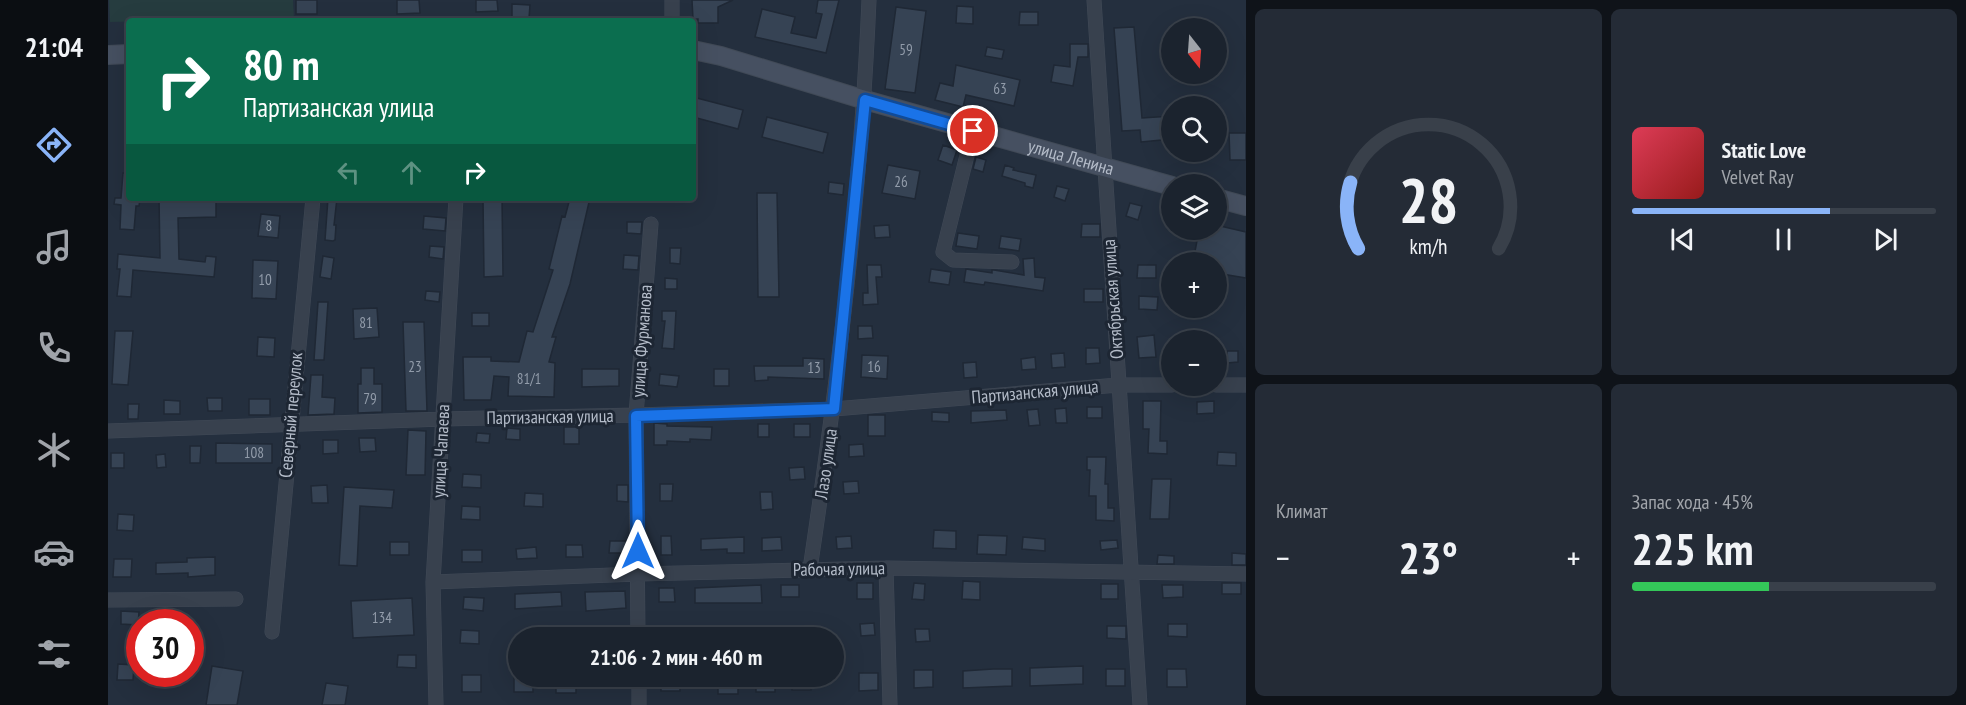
<!DOCTYPE html>
<html lang="ru">
<head>
<meta charset="utf-8">
<style>
  body { margin:0; font-family:"PT Sans Narrow",sans-serif; background:#242b36; color:#f1f3f6; height:100vh; display:flex; flex-direction:column; font-size:22px; white-space:nowrap }
  * { box-sizing:border-box; margin:0 }
  p { font-size:20px; color:#a0a4aa }
  .icon { flex:none; width:33px; height:33px; fill:none; stroke:currentColor; stroke-width:2; stroke-linecap:round; stroke-linejoin:round }
  .map { position:relative; flex:1; overflow:hidden }
  .details { display:flex; flex-direction:column; gap:9px; padding:9px; background:#0f1319; width:720px }
  .details>* { flex:none }
  .top-card { position:absolute; left:18px; top:18px; width:570px; height:183px; border-radius:6px; box-shadow:0 6px 24px #0002,0 0 0 2px #39404a; background:#0b6e4f; color:#fff; overflow:hidden }
  .needle { width:39px; rotate:163deg }
  .tools { position:absolute; left:1053px; top:18px; display:grid; gap:12px }
  .tools a { display:grid; place-items:center; width:66px; height:66px; border-radius:50%; background:#1b232e; box-shadow:0 6px 24px #0002,0 0 0 2px #39404a; font-size:30px }
  .speed { position:absolute; left:18px; top:609px; display:flex; gap:12px; font-size:30px; font-weight:700; text-align:center }
  .speed>* { display:grid; place-content:center; width:78px; height:78px; border-radius:50%; background:#1b232e; box-shadow:0 6px 24px #0002,0 0 0 2px #39404a; line-height:1 }
  .speed .limit { border:9px solid #d22; background:#fff; color:#111 }
  .pin { position:absolute; display:grid; place-items:center; width:51px; height:51px; color:#fff; margin:-26px; border:3px solid #fff; border-radius:50%; box-shadow:0 2px 6px #0007 }
  .me { position:absolute; width:66px; margin:-33px; rotate:0deg; stroke-linejoin:round; filter:drop-shadow(0 0 4px #0008) }
  .turn { display:flex; align-items:center; gap:21px; height:126px; padding:0 18px; font-size:27px }
  .turn .icon { width:78px; height:78px; stroke-width:2.5 }
  .turn b { display:block; font-size:42px; line-height:51px }
  .lanes { display:flex; align-items:center; height:57px; padding:0 18px; background:#0003; justify-content:center; gap:30px; direction:ltr }
  .lanes .off { opacity:.35 }
  .big { font-size:45px; font-weight:700; line-height:1.1 }
  .details .card { flex:1; display:flex; flex-direction:column; justify-content:center; gap:9px; min-width:0; padding:0 21px; border-radius:9px; background:#242b36 }
  .details .dial { align-items:center; gap:0 }
  .dial svg { height:156px; overflow:visible; fill:none; stroke:#39404a; stroke-width:7; stroke-linecap:round; text-anchor:middle }
  .dial text { fill:#f1f3f6; stroke:none }
  .song { display:flex; align-items:center; gap:18px }
  .cover { width:72px; height:72px; border-radius:9px; background:linear-gradient(135deg,hsl(350 70% 55%),hsl(0 70% 35%)) }
  .played { height:6px; border-radius:3px; background:linear-gradient(90deg,#8ab4f8 65%,#39404a 65%) }
  .keys { display:flex; justify-content:space-around; direction:ltr }
  .heat { display:flex; justify-content:space-between; align-items:center; font-size:33px; direction:ltr }
  .charge { height:9px; border-radius:4px; background:linear-gradient(90deg,#34c759 45%,#39404a 0) }
  .details .tiles { flex:1; display:grid; gap:9px; grid-template-columns:repeat(2,1fr) }
  .trip { position:absolute; left:400px; top:627px; width:336px; height:60px; border-radius:30px; background:#1b232e; box-shadow:0 6px 24px #0002,0 0 0 2px #39404a; font-weight:700; line-height:60px; text-align:center }
  main { display:flex; flex:1; min-height:0 }
  .tab-bar { display:flex; flex-direction:column; width:108px; justify-content:space-around; align-items:center; background:#0b0e12; color:#a0a4aa }
  .tab-bar .icon { width:42px; height:42px }
  .tab-bar .current { color:#8ab4f8 }
  .tab-bar b { font-size:27px; color:#f1f3f6 }
  .map>svg:first-child { display:block }
</style>
</head>
<body>
<main>
<nav class="tab-bar">
<b>21:04</b>
<svg class="icon current" aria-label="directions" viewBox="0 0 24 24"><path d="M12 3l9 9-9 9-9-9zM9 14v-3h6M13 9l2 2-2 2"/></svg>
<svg class="icon" aria-label="music" viewBox="0 0 24 24"><path d="M9 18V5l10-2v13"/><circle cx="6" cy="18" r="3"/><circle cx="16" cy="16" r="3"/></svg>
<svg class="icon" aria-label="phone" viewBox="0 0 24 24"><path d="M5 4h4l2 5-3 2q2 4 5 5l2-3 5 2v4C11 20 4 13 5 4z"/></svg>
<svg class="icon" aria-label="climate" viewBox="0 0 24 24"><path d="M12 3v18M4 7l16 10M4 17L20 7"/></svg>
<svg class="icon" aria-label="car" viewBox="0 0 24 24"><path d="M5 17H2v-5l4-1 3-4h7l3 4 3 1v5h-3M9 17h6M6 11h13"/><circle cx="7" cy="17" r="2"/><circle cx="17" cy="17" r="2"/></svg>
<svg class="icon" aria-label="filters" viewBox="0 0 24 24"><path d="M4 7h16M4 17h16"/><circle cx="9" cy="7" r="2"/><circle cx="15" cy="17" r="2"/></svg>
</nav>
<div class="map">
<svg width="1138" height="705" viewBox="0 0 1138 705">
  <rect width="100%" height="100%" fill="#242f3e"/>
  <path fill="#263c3f" d="M1 0H185L186 18 2 22Z"/>
  <path fill="#364354" stroke="#1f2835" stroke-width="1.5" d="M188 0H209V14H188Z
    M289 0H311L312 13 289 14Z
    M368 0H389L390 11 368 12Z
    M584 0H625L610 7V23H590V19H585Z
    M710 0H731L718 53 647 37 654 9 687 17 683 33 708 38 714 14 708 13Z
    M404 4 422 5 421 18H404Z
    M849 6 865 7V24L848 23Z
    M788 7 818 11 807 93 777 89Z
    M912 12H930V25H911Z
    M1026 27 1034 118 1064 116V139L1033 142 1032 130 1014 131 1006 28Z
    M962 44H980V57H970L965 86 943 82 946 65 962 67Z
    M879 47 896 50 894 59 877 56Z
    M848 65 912 80 906 106 858 95 855 107 827 100 832 83 845 86Z
    M585 97 635 110 630 129 585 117Z
    M659 117 720 133 715 153 654 137Z
    M1121 133H1138V160H1122Z
    M835 145 849 150 844 165 830 160Z
    M868 157 878 160 875 172 865 169Z
    M780 165 812 171 807 199 774 193Z
    M897 165 906 168 905 170 928 175 925 188 917 186V183L894 176Z
    M15 173H21V198H32L31 206H28L26 230 12 229 13 205 6 204 7 198H13Z
    M721 182 736 184 735 195 720 193Z
    M949 186 961 189 957 201 946 197Z
    M649 193H669L671 297H650Z
    M51 198H108V217L70 218 71 259 97 262 98 256 108 257 106 277 25 270 23 297 9 296 12 269H9L10 254 52 258Z
    M220 198H229L226 225H228L227 240 225 241 217 240Z
    M375 198H394L395 276 376 277Z
    M462 198H482L462 284 444 337H448L441 362 447 363 446 397 400 396 401 377 386 376 383 400H356L355 357H383V361L411 362 419 331 425 332 445 270 441 269 454 216 457 217Z
    M1022 203 1034 206 1030 220 1018 216Z
    M153 214 172 216 170 238 150 236Z
    M316 216 338 218 337 231 315 229Z
    M519 222H534L533 234 519 233Z
    M974 224H992V237H973Z
    M781 225 782 237 767 238 766 226Z
    M1108 225 1138 232V278L1108 273V262H1085L1091 230H1108Z
    M850 233 871 236 869 249 848 246Z
    M893 236 913 239 911 251 891 248Z
    M322 246 336 247 335 259 321 257Z
    M562 248H573L572 264 562 263Z
    M516 255 531 256 530 270 515 269Z
    M215 256 226 258 223 279 212 277Z
    M926 258 927 277 937 278 935 291 877 282 876 285 856 282 858 269 884 273V270H886L916 275 915 259Z
    M145 260 170 261 168 299 144 298Z
    M759 265H773L774 277H768L770 304 755 305V293H760Z
    M1030 265H1048V278H1029Z
    M823 269 843 272 841 285 821 282Z
    M557 278 569 279V289H557Z
    M976 289H995V302H976Z
    M318 291 332 292 331 302 317 300Z
    M1031 296 1050 297 1049 310 1031 309Z
    M210 302H220L216 360H206Z
    M269 308 271 337 246 339 245 309Z
    M554 311H568L566 349 554 348 557 321H554Z
    M364 313H381V326H364Z
    M295 322H316L319 411H298Z
    M750 326H764L765 338 750 339Z
    M7 331H25L20 385 4 384Z
    M1046 335 1048 357 1031 358 1029 337Z
    M150 337 167 338 166 357 149 356Z
    M978 348H991L992 363 978 364Z
    M1119 351H1130V362L1119 363Z
    M956 353 957 367 944 368 943 354Z
    M754 355 780 356 779 379 753 377Z
    M927 357 928 369 914 370 913 359Z
    M695 358 716 359V379L660 377V380L647 381 646 366H695Z
    M868 362 869 377 856 378 855 363Z
    M253 368H266V384H274V412L250 413V384H253Z
    M474 369H511V386L474 387Z
    M606 369H621V386H606Z
    M552 374 571 376 569 387 551 385Z
    M203 375H215L214 397 227 398 226 414 200 415Z
    M99 398H114V411H100Z
    M141 399H162V415H141Z
    M56 400 72 401V414H56Z
    M1035 401H1053L1052 441H1059V454L1040 453 1041 429H1035Z
    M1106 401V413L1089 414V402Z
    M20 404H31L30 419H20Z
    M979 407H994V418H979Z
    M958 408 959 423H948L947 409Z
    M930 409 932 425 921 426 919 410Z
    M898 410 899 420 863 423V411Z
    M824 412 841 413V422L824 421Z
    M760 415H777V436H760Z
    M546 423 559 424V426L604 427 603 440 582 439V442L559 441V445H546Z
    M650 424H661V437H650Z
    M686 424H702V437H686Z
    M456 427H471V444H456Z
    M399 428 412 429V440L398 439Z
    M300 430 318 431 317 475H298Z
    M369 433 382 434 381 443 368 442Z
    M251 438H267L268 451 252 452Z
    M215 440H230V453L215 454Z
    M108 443 164 444V463H108Z
    M755 444 756 456 741 457V445Z
    M82 446H93L92 463H82Z
    M1110 452 1128 453V466L1109 465Z
    M3 453H16V468H3Z
    M57 454 58 467 49 468 48 455Z
    M979 457H998L997 484H1000V508H1006V521L988 520V496H981L982 470H979Z
    M696 467 697 479 682 480 681 468Z
    M355 474 373 475V488L354 487Z
    M1044 479H1063L1061 519H1042Z
    M750 481 751 493 736 494 735 482Z
    M552 484H565L564 501H552Z
    M219 485 220 503H204L203 486Z
    M509 485H520V502L509 501Z
    M236 487 286 490 284 508 252 506 249 566 231 565Z
    M652 492H664L665 509 653 510Z
    M417 493 435 494V507L416 506Z
    M354 506 372 507V520L353 519Z
    M10 514 26 515 25 531 9 530Z
    M826 530 848 531V549L825 548Z
    M870 535 899 536 898 555 869 554Z
    M553 536H563L564 555H553Z
    M743 536 744 548 729 549 728 537Z
    M636 537V553H619V549L593 550V539Z
    M673 537 674 550 654 551V538Z
    M915 537 937 539V551L914 549Z
    M1009 540 1010 548 993 550 992 541Z
    M502 541H520V553H501Z
    M282 542H301V555H282Z
    M458 545H474L475 557H458Z
    M428 547 429 558 409 559 408 549Z
    M354 550H374V562H354Z
    M1124 553 1138 554V565H1124Z
    M1050 555 1066 556V564H1049Z
    M107 557V575L80 577V573L48 574V563L79 562V558Z
    M6 559H24L23 577H5Z
    M855 581 872 582V600L854 599Z
    M749 583H765V599H749Z
    M806 583 817 584 816 600 804 599Z
    M1114 583H1133V594H1114Z
    M993 584H1010V599H993Z
    M653 585 654 603H587V588Z
    M673 585H691V597H673Z
    M1054 585H1075V597L1055 598Z
    M551 588H566L567 602H551Z
    M517 591 518 608 478 611 477 592Z
    M453 592 454 606 407 609V594Z
    M356 597 376 598 375 611 355 609Z
    M304 598 306 635 245 638 243 601Z
    M13 611 31 612 30 625 13 624Z
    M50 611H65V622H50Z
    M766 623 767 635 753 636 752 624Z
    M1060 624H1079V637L1060 636Z
    M999 626H1018V639L999 638Z
    M807 629H821L822 641 808 642Z
    M353 630 371 631V644L352 643Z
    M290 655H308V668L289 667Z
    M10 664 26 665 25 680H9Z
    M104 666 135 671 129 705H98Z
    M975 666V684L922 686V668Z
    M885 669H904V686L855 688V671Z
    M998 669H1017V686H998Z
    M1059 669H1078L1079 687H1059Z
    M806 670H825V687L806 688Z
    M751 673H770V690L751 691Z
    M354 675H373V692H354Z
    M406 676H425V692H406Z
    M448 676H468V693H448Z
    M553 676H572V691H553Z
    M648 676H667V692H648Z
    M684 676H703V690H684Z
    M610 677H630V694H610Z
    M218 683 240 686 237 705H214Z"/>
  <g fill="none" stroke-linecap="round" stroke-linejoin="round">
    <defs>
      <path id="minor" d="M564 0V21
        M986 0 1032 705
        M865 131 835 252 845 260 904 262
        M1108 385H1138
        M0 431 335 419 528 415 726 409 1010 385H1064
        M778 568 782 705
        M702 569C730 381 753 191 761 0
        M325 582 530 574 778 568 1138 574
        M0 600 128 599
        M164 632 205 198
        M530 638 528 415 543 224
        M531 676V705
        M328 705 325 582 348 198"/>
      <g id="secondary">
        <path id="s1" d="M585 50 613 56 757 100 1064 186"/>
        <path d="M0 55 21 54"/>
        <path d="M1108 198 1138 206"/>
      </g>
    </defs>
    <use href="#minor" stroke="#414a57" stroke-width="15"/>
    <use href="#secondary" stroke="#414a57" stroke-width="20"/>
    <use href="#minor" stroke="#38414e" stroke-width="14"/>
    <use href="#secondary" stroke="#465061" stroke-width="18"/>
  </g>
  <g fill="none" stroke-linecap="round" stroke-linejoin="round">
    <defs>
      <path id="route" d="M530 551 528 416 726 409 757 100 865 131"/>
    </defs>
    <use href="#route" stroke="#114b97" stroke-width="15"/>
    <use href="#route" stroke="#1a73e8" stroke-width="10"/>
  </g>
  <g text-anchor="middle" stroke-width="6" stroke-linejoin="round" paint-order="stroke">
    <g font-size="15" fill="#929caa">
      <text x="798" y="55">59</text>
      <text x="892" y="94">63</text>
      <text x="793" y="187">26</text>
      <text x="161" y="231">8</text>
      <text x="157" y="285">10</text>
      <text x="258" y="328">81</text>
      <text x="307" y="372">23</text>
      <text x="766" y="372">16</text>
      <text x="706" y="373">13</text>
      <text x="421" y="384">81/1</text>
      <text x="262" y="404">79</text>
      <text x="146" y="458">108</text>
      <text x="274" y="623">134</text>
    </g>
    <g font-size="18" fill="#b4bcc9" stroke="#1d2633">
      <text dy="6" stroke="none"><textPath href="#s1" startOffset="393">улица Ленина</textPath></text>
      <text transform="translate(1005 299) rotate(-94)" y="6">Октябрьская улица</text>
      <text transform="translate(534 341) rotate(-86)" y="6">улица Фурманова</text>
      <text transform="translate(927 392) rotate(-5)" y="6">Партизанская улица</text>
      <text transform="translate(183 415) rotate(-85)" y="6">Северный переулок</text>
      <text transform="translate(442 417) rotate(-1)" y="6">Партизанская улица</text>
      <text transform="translate(333 451) rotate(-87)" y="6">улица Чапаева</text>
      <text transform="translate(718 464) rotate(-82)" y="6">Лазо улица</text>
      <text transform="translate(731 569) rotate(-1)" y="6">Рабочая улица</text>
    </g>
  </g>
</svg>
<div class="tools">
<a><svg class="needle" viewBox="-14 -14 28 28"><path d="M0-13l5 13h-10z" fill="#e53935"/><path d="M0 13l5-13h-10z" fill="#a0a4aa"/></svg></a>
<a><svg class="icon" aria-label="search" viewBox="0 0 24 24"><circle cx="10" cy="10" r="6"/><path d="M15 15l6 6"/></svg></a>
<a><svg class="icon" aria-label="layers" viewBox="0 0 24 24"><path d="M12 4l9 5-9 5-9-5zM3 14l9 5 9-5"/></svg></a>
<a>+</a>
<a>−</a>
</div>
<div class="speed"><div class="limit">30</div></div>
<div class="pin" style="left:865px;top:131px;background:#d93025"><svg class="icon" aria-label="arrive" viewBox="0 0 24 24"><path d="M6 21V4h12l-3 4 3 4H6"/></svg></div>
<svg class="me" style="left:530px;top:551px" viewBox="-20 -20 40 40"><path d="M0-17L14 15 0 8-14 15z" fill="#1a73e8" stroke="#fff" stroke-width="4"/></svg>
<div class="trip">21:06 · 2 мин · 460 m</div>
<div class="top-card">
<div class="turn"><svg class="icon" aria-label="right" viewBox="0 0 24 24"><path d="M7 20v-9h11M14 6l5 5-5 5"/></svg><div><b>80 m</b>Партизанская улица</div></div>
<div class="lanes"><svg class="icon off" aria-label="left" viewBox="0 0 24 24"><path d="M17 20v-9H6M10 6l-5 5 5 5"/></svg><svg class="icon off" aria-label="ahead" viewBox="0 0 24 24"><path d="M12 20V5M6 11l6-6 6 6"/></svg><svg class="icon" aria-label="right" viewBox="0 0 24 24"><path d="M7 20v-9h11M14 6l5 5-5 5"/></svg></div>
</div>
</div>
<section class="details">
<div class="tiles">
<div class="card dial"><svg viewBox="0 0 100 80">
<path d="M14 69A42 42 0 1 1 86 69"/>
<path d="M14 69A42 42 0 0 1 10 35" stroke="#8ab4f8"/>
<text x="50" y="56" font-size="32" font-weight="700">28</text>
<text x="50" y="72" font-size="11">km/h</text>
</svg></div>
<div class="card">
<div class="song"><i class="cover"></i><div><b>Static Love</b><p>Velvet Ray</p></div></div>
<div class="played"></div>
<div class="keys"><svg class="icon" aria-label="previous" viewBox="0 0 24 24"><path d="M18 5L8 12l10 7zM5 5v14"/></svg><svg class="icon" aria-label="pause" viewBox="0 0 24 24"><path d="M8 5v14M16 5v14"/></svg><svg class="icon" aria-label="next" viewBox="0 0 24 24"><path d="M6 5l10 7-10 7zM19 5v14"/></svg></div>
</div>
<div class="card"><p>Климат</p>
<div class="heat"><a>−</a><b class="big">23°</b><a>+</a></div>
</div>
<div class="card"><p>Запас хода · 45%</p><b class="big">225 km</b><div class="charge"></div></div>
</div>
</section>
</main>
</body>
</html>
